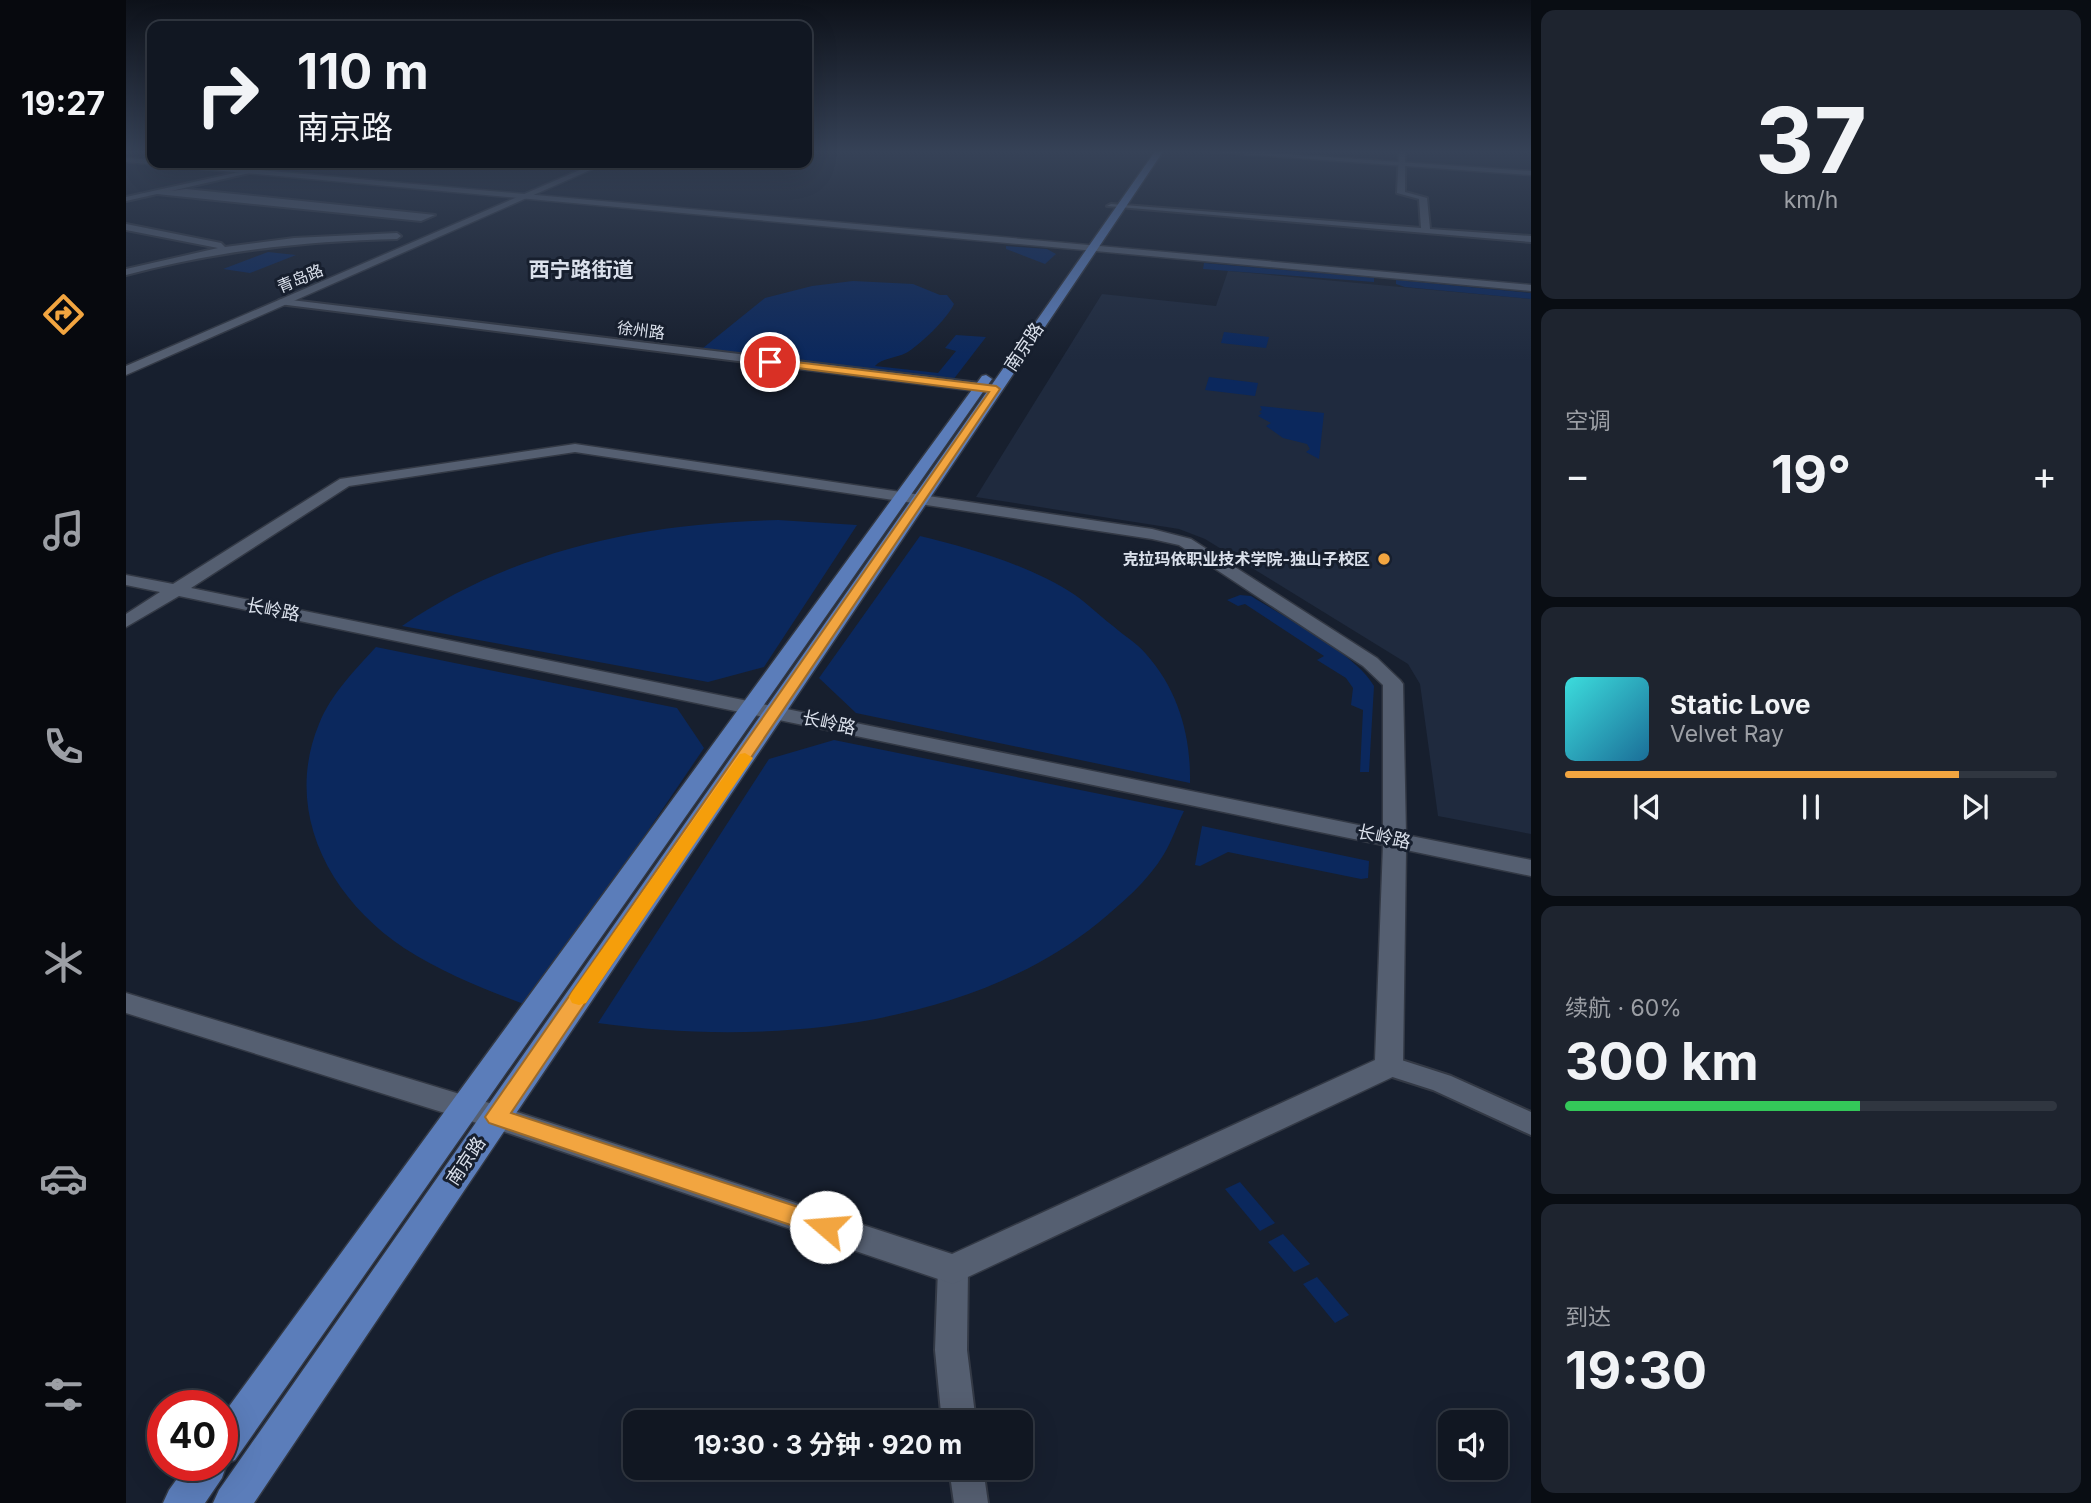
<!DOCTYPE html>
<html lang="zh">
<head>
<meta charset="utf-8">
<style>
  body { margin:0; font-family:Inter,"Noto Sans SC",sans-serif; background:#1e242f; color:#f1f3f6; height:100vh; display:flex; flex-direction:column; font-size:26px; white-space:nowrap }
  * { box-sizing:border-box; margin:0 }
  p { font-size:23px; color:#9c9fa5 }
  .icon { flex:none; width:38px; height:38px; fill:none; stroke:currentColor; stroke-width:2; stroke-linecap:round; stroke-linejoin:round }
  .map { position:relative; flex:1; overflow:hidden }
  .side { display:flex; flex-direction:column; gap:10px; padding:10px; background:#090d13; width:560px }
  .side>* { flex:none }
  .guide { position:absolute; left:21px; top:21px; width:665px; height:147px; border-radius:14px; box-shadow:0 7px 28px #0002,0 0 0 2px #303640; background:#111722; color:#f1f3f6; overflow:hidden }
  .controls { position:absolute; left:1312px; top:1410px; display:grid; gap:14px }
  .controls a { display:grid; place-items:center; width:70px; height:70px; border-radius:14px; background:#111722; box-shadow:0 7px 28px #0002,0 0 0 2px #303640; font-size:35px }
  .speed { position:absolute; left:21px; top:1390px; display:flex; gap:14px; font-size:35px; font-weight:700; text-align:center }
  .speed>* { display:grid; place-content:center; width:91px; height:91px; border-radius:50%; background:#111722; box-shadow:0 7px 28px #0002,0 0 0 2px #303640; line-height:1 }
  .speed .limit { border:10px solid #d22; background:#fff; color:#111 }
  .pin { position:absolute; display:grid; place-items:center; width:60px; height:60px; color:#fff; margin:-30px; border:4px solid #fff; border-radius:50%; box-shadow:0 2px 7px #0007 }
  .me { position:absolute; width:77px; margin:-38px; rotate:288deg; stroke-linejoin:round; filter:drop-shadow(0 0 5px #0008) }
  .turn { display:flex; align-items:center; gap:24px; height:147px; padding:0 35px; font-size:32px }
  .turn .icon { width:91px; height:91px; stroke-width:2.5 }
  .turn b { display:block; font-size:49px; line-height:60px }
  .big { font-size:52px; font-weight:700; line-height:1.1 }
  .side .widget { flex:1; display:flex; flex-direction:column; justify-content:center; gap:10px; min-width:0; padding:0 24px; border-radius:14px; background:#1e242f }
  .side .dial { align-items:center; gap:0 }
  .dial b { font-size:91px; line-height:1 }
  .song { display:flex; align-items:center; gap:21px }
  .cover { width:84px; height:84px; border-radius:10px; background:linear-gradient(135deg,hsl(180 70% 55%),hsl(200 70% 35%)) }
  .played { height:7px; border-radius:4px; background:linear-gradient(90deg,#f2a540 80%,#303640 80%) }
  .keys { display:flex; justify-content:space-around; direction:ltr }
  .heat { display:flex; justify-content:space-between; align-items:center; font-size:38px; direction:ltr }
  .charge { height:10px; border-radius:5px; background:linear-gradient(90deg,#34c759 60%,#303640 0) }
  .trip { position:absolute; left:497px; top:1410px; width:410px; height:70px; border-radius:14px; background:#111722; box-shadow:0 7px 28px #0002,0 0 0 2px #303640; font-weight:700; line-height:70px; text-align:center }
  main { display:flex; flex:1; min-height:0 }
  .menu { display:flex; flex-direction:column; width:126px; justify-content:space-around; align-items:center; background:#07090e; color:#9c9fa5 }
  .menu .icon { width:49px; height:49px }
  .menu .selected { color:#f2a540 }
  .menu b { font-size:32px; color:#f1f3f6 }
  .map>svg:first-child { display:block }
</style>
</head>
<body>
<main>
<nav class="menu">
<b>19:27</b>
<svg class="icon selected" aria-label="directions" viewBox="0 0 24 24"><path d="M12 3l9 9-9 9-9-9zM9 14v-3h6M13 9l2 2-2 2"/></svg>
<svg class="icon" aria-label="music" viewBox="0 0 24 24"><path d="M9 18V5l10-2v13"/><circle cx="6" cy="18" r="3"/><circle cx="16" cy="16" r="3"/></svg>
<svg class="icon" aria-label="phone" viewBox="0 0 24 24"><path d="M5 4h4l2 5-3 2q2 4 5 5l2-3 5 2v4C11 20 4 13 5 4z"/></svg>
<svg class="icon" aria-label="climate" viewBox="0 0 24 24"><path d="M12 3v18M4 7l16 10M4 17L20 7"/></svg>
<svg class="icon" aria-label="car" viewBox="0 0 24 24"><path d="M5 17H2v-5l4-1 3-4h7l3 4 3 1v5h-3M9 17h6M6 11h13"/><circle cx="7" cy="17" r="2"/><circle cx="17" cy="17" r="2"/></svg>
<svg class="icon" aria-label="filters" viewBox="0 0 24 24"><path d="M4 7h16M4 17h16"/><circle cx="9" cy="7" r="2"/><circle cx="15" cy="17" r="2"/></svg>
</nav>
<div class="map">
<svg width="1405" height="1503" viewBox="0 0 1405 1503">
  <rect width="100%" height="100%" fill="#171f2e"/>
  <path fill="#1f2a3e" d="M1102 271 1405 299V834L1312 816 1294 684 1282 664 1079 539 1053 529 850 497 976 294 1090 306Z"/>
  <path fill="#0b285d" d="M880 246 921 249 930 254 919 264 880 249Z
    M142 252 170 255 124 273 97 269Z
    M1078 263 1239 277 1248 278V282L1077 269Z
    M1270 280 1405 293V299L1279 287 1270 284Z
    M727 281 787 284 814 295H821L828 304C822 318 793 346 780 353 770 358 756 358 749 366L812 373 830 351 819 348 830 335 860 337 827 380 577 348 639 298 686 286Z
    M1098 332 1143 337 1140 348 1095 343Z
    M1083 377 1132 383 1129 396 1079 390Z
    M1134 406 1198 413 1193 459 1180 452 1184 449 1181 444 1157 438 1140 426 1145 423 1132 416 1136 413 1133 412 1136 410Z
    M652 520 731 525 638 667 582 682 276 626C389 549 518 523 652 520Z
    M794 536C847 549 903 565 949 595 962 604 974 616 987 626 997 635 1011 643 1020 654 1052 690 1065 735 1064 783L730 713 693 678Z
    M1114 595 1125 596C1158 617 1230 654 1248 686L1243 772H1234L1237 710 1225 705 1227 688 1220 678 1191 660 1198 656 1119 604 1112 606 1101 600Z
    M250 647 551 708 578 748 403 1006C360 990 317 973 278 948 203 898 157 811 193 724 205 694 229 670 250 647Z
    M708 740 1058 811C1051 825 1046 841 1038 854 1022 881 996 903 972 923 840 1030 635 1046 472 1023L643 759Z
    M1076 826 1243 861 1242 878 1235 879 1102 852 1074 866 1069 865Z
    M1114 1182 1149 1223 1134 1231 1099 1189Z
    M1157 1234 1184 1264 1168 1272 1142 1242Z
    M1191 1277 1223 1315 1209 1323 1177 1284Z"/>
  <g fill="none" stroke-linecap="round" stroke-linejoin="round">
    <defs>
      <path id="minor" d="M1273 150H1279V192L1301 198 1304 229 1405 236V242L981 206 985 204 1295 228 1293 199 1271 193Z
        M154 163H167L45 191 60 189 309 215 295 221 31 194 0 201V197Z
        M0 224 95 243 99 247 168 238 271 233 275 236 271 239C178 241 90 251 0 275V269L92 248 0 230Z
        M157 299 870 385 876 389 870 393 153 304V300Z
        M1263 1056 1325 1076 1405 1112V1135L1307 1090 1254 1073 1250 1066 1254 1059Z
        M827 1255 838 1259 842 1269 841 1350 850 1423H816L809 1350 812 1269 816 1259Z
        M823 1468H857L862 1503H828Z"/>
      <path id="tertiary" d="M1060 150H1102L1405 171V175Z
        M470 163H480L0 375V366Z
        M449 444 1026 529 1065 539 1251 658 1274 680 1277 684 1280 835 1405 860V876L1280 850 1277 1066 1273 1074 827 1284 370 1129 0 1013V993L370 1105 826 1254 1249 1060 1257 845 53 596 0 627V614L34 592 0 585V575L47 584 214 479ZM449 452 1026 539 1053 545 1237 666 1257 685V830L65 588 223 486Z"/>
      <path id="secondary" d="M0 158 26 160V163H56L1405 285V291L0 162Z"/>
      <path id="primary" d="M1030 150H1038L128 1503H87L93 1490Z
        M860 375 866 379 109 1460 101 1463 96 1478 79 1503H37L43 1490 61 1465H96V1416L856 376Z"/>
    </defs>
    <use href="#minor" stroke="#333945" stroke-width="4"/>
    <use href="#tertiary" stroke="#333945" stroke-width="3"/>
    <use href="#secondary" stroke="#333945" stroke-width="3"/>
    <use href="#primary" stroke="#333945" stroke-width="3"/>
    <use href="#minor" fill="#555f71" fill-rule="evenodd"/>
    <use href="#tertiary" fill="#555f71" fill-rule="evenodd"/>
    <use href="#secondary" fill="#555f71" fill-rule="evenodd"/>
    <use href="#primary" fill="#5b7dba" fill-rule="evenodd"/>
  </g>
  <linearGradient id="sky" x2="0" y2="1"><stop stop-color="#0d1119"/><stop offset="0.42" stop-color="#364257"/><stop offset="1" stop-color="#364257" stop-opacity="0"/></linearGradient>
  <rect width="1405" height="361" fill="url(#sky)"/>
  <path fill="#f2a540" stroke="#9d6b2a" stroke-width="2" d="M644 359 870 386 874 389 385 1113 709 1219 712 1227 709 1234 700 1237 363 1123 359 1117 863 392 640 364V360Z"/>
  <path fill="#f59e0b" d="M619 753 627 758 460 1003 453 1005 446 1003 443 997 446 992 614 754Z"/>
  <circle fill="#f2a540" stroke="#171f2e" stroke-width="2.5" cx="1258" cy="559" r="7"/>
  <g text-anchor="middle" stroke-width="6" stroke-linejoin="round" paint-order="stroke">
    <g font-size="16" fill="#dbe1ec" stroke="#171f2e">
      <text transform="translate(174 278) rotate(-23)" y="6">青岛路</text>
      <text transform="translate(515 330) rotate(7)" y="6">徐州路</text>
    </g>
    <g font-size="16" font-weight="bold" fill="#dbe1ec" stroke="#171f2e" text-anchor="end">
      <text x="1244" y="565">克拉玛依职业技术学院-独山子校区</text>
    </g>
    <g font-size="18" fill="#dbe1ec" stroke="#171f2e">
      <text transform="translate(898 347) rotate(-56)" y="6">南京路</text>
      <text transform="translate(147 610) rotate(11)" y="6">长岭路</text>
      <text transform="translate(703 723) rotate(12)" y="6">长岭路</text>
      <text transform="translate(1258 837) rotate(12)" y="6">长岭路</text>
      <text transform="translate(340 1161) rotate(-56)" y="6">南京路</text>
    </g>
    <g font-size="21" font-weight="bold" fill="#dbe1ec" stroke="#171f2e">
      <text x="455" y="277">西宁路街道</text>
    </g>
  </g>
</svg>
<div class="controls">
<a><svg class="icon" aria-label="sound" viewBox="0 0 24 24"><path d="M4 9h4l5-4v14l-5-4H4zM17 9q2 3 0 6"/></svg></a>
</div>
<div class="speed"><div class="limit">40</div></div>
<div class="pin" style="left:644px;top:362px;background:#d93025"><svg class="icon" aria-label="arrive" viewBox="0 0 24 24"><path d="M6 21V4h12l-3 4 3 4H6"/></svg></div>
<svg class="me" style="left:700px;top:1227px" viewBox="-20 -20 40 40"><circle r="19" fill="#fff"/><path d="M0-13L10 11 0 6-10 11z" fill="#f2a540"/></svg>
<div class="trip">19:30 · 3 分钟 · 920 m</div>
<div class="guide">
<div class="turn"><svg class="icon" aria-label="right" viewBox="0 0 24 24"><path d="M7 20v-9h11M14 6l5 5-5 5"/></svg><div><b>110 m</b>南京路</div></div>
</div>
</div>
<section class="side">
<div class="widget dial"><b>37</b><p>km/h</p></div>
<div class="widget"><p>空调</p>
<div class="heat"><a>−</a><b class="big">19°</b><a>+</a></div>
</div>
<div class="widget">
<div class="song"><i class="cover"></i><div><b>Static Love</b><p>Velvet Ray</p></div></div>
<div class="played"></div>
<div class="keys"><svg class="icon" aria-label="previous" viewBox="0 0 24 24"><path d="M18 5L8 12l10 7zM5 5v14"/></svg><svg class="icon" aria-label="pause" viewBox="0 0 24 24"><path d="M8 5v14M16 5v14"/></svg><svg class="icon" aria-label="next" viewBox="0 0 24 24"><path d="M6 5l10 7-10 7zM19 5v14"/></svg></div>
</div>
<div class="widget"><p>续航 · 60%</p><b class="big">300 km</b><div class="charge"></div></div>
<div class="widget"><p>到达</p><b class="big">19:30</b></div>
</section>
</main>
</body>
</html>
